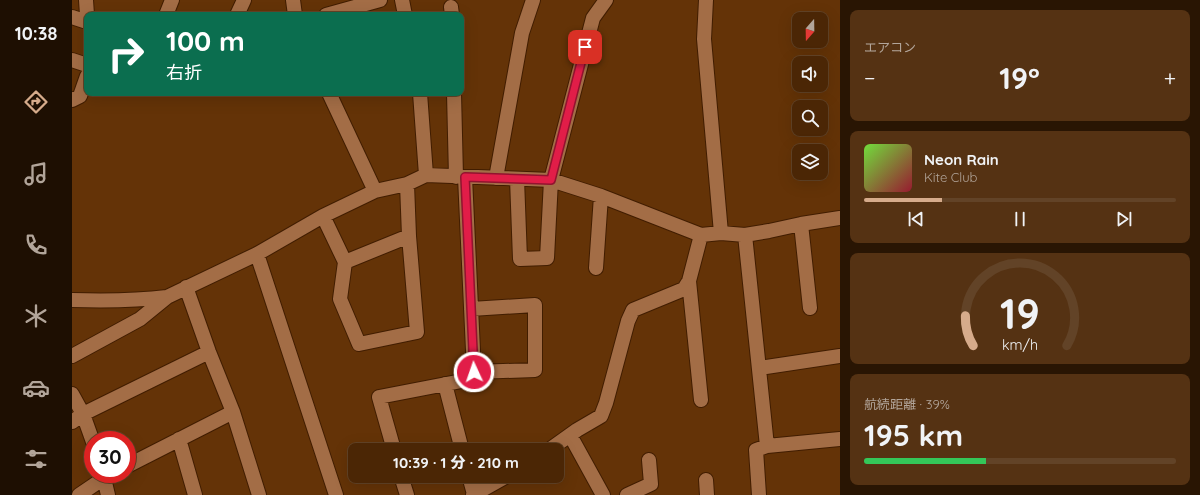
<!DOCTYPE html>
<html lang="ja">
<head>
<meta charset="utf-8">
<style>
  body { margin:0; font-family:Quicksand,"Noto Sans JP",sans-serif; background:#553213; color:#f1f3f6; height:100vh; display:flex; flex-direction:column; font-size:15px; white-space:nowrap }
  * { box-sizing:border-box; margin:0 }
  p { font-size:13px; color:#b2a59a }
  .icon { flex:none; width:22px; height:22px; fill:none; stroke:currentColor; stroke-width:2; stroke-linecap:round; stroke-linejoin:round }
  .map { position:relative; flex:1; overflow:hidden }
  .panel { display:flex; flex-direction:column; gap:10px; padding:10px; background:#291503; width:360px }
  .panel>* { flex:none }
  .banner { position:absolute; left:12px; top:12px; width:380px; height:84px; border-radius:8px; box-shadow:0 4px 16px #0002,0 0 0 1px #624327; background:#0b6e4f; color:#fff; overflow:hidden }
  .needle { width:26px; rotate:200deg }
  .fabs { position:absolute; left:720px; top:12px; display:grid; gap:8px }
  .fabs a { display:grid; place-items:center; width:36px; height:36px; border-radius:8px; background:#4b2605; box-shadow:0 4px 16px #0002,0 0 0 1px #624327; font-size:20px }
  .speed { position:absolute; left:12px; top:431px; display:flex; gap:8px; font-size:20px; font-weight:700; text-align:center }
  .speed>* { display:grid; place-content:center; width:52px; height:52px; border-radius:50%; background:#4b2605; box-shadow:0 4px 16px #0002,0 0 0 1px #624327; line-height:1 }
  .speed .limit { border:6px solid #d22; background:#fff; color:#111 }
  .pin { position:absolute; display:grid; place-items:center; width:34px; height:34px; color:#fff; margin:-17px; border-radius:8px; box-shadow:0 2px 6px #0006 }
  .me { position:absolute; width:44px; margin:-22px; rotate:357deg; stroke-linejoin:round; filter:drop-shadow(0 0 3px #0008) }
  .turn { display:flex; align-items:center; gap:14px; height:84px; padding:0 16px; font-size:18px }
  .turn .icon { width:52px; height:52px; stroke-width:2.5 }
  .turn b { display:block; font-size:28px; line-height:34px }
  .big { font-size:30px; font-weight:800; line-height:1.1 }
  .panel .widget { flex:1; display:flex; flex-direction:column; justify-content:center; gap:6px; min-width:0; padding:0 14px; border-radius:8px; background:#553213 }
  .panel .dial { align-items:center; gap:0 }
  .dial svg { height:104px; overflow:visible; fill:none; stroke:#624327; stroke-width:7; stroke-linecap:round; text-anchor:middle }
  .dial text { fill:#f1f3f6; stroke:none }
  .song { display:flex; align-items:center; gap:12px }
  .cover { width:48px; height:48px; border-radius:6px; background:linear-gradient(135deg,hsl(100 70% 55%),hsl(350 70% 35%)) }
  .played { height:4px; border-radius:2px; background:linear-gradient(90deg,#d6ab8b 25%,#624327 25%) }
  .keys { display:flex; justify-content:space-around; direction:ltr }
  .heat { display:flex; justify-content:space-between; align-items:center; font-size:22px; direction:ltr }
  .charge { height:6px; border-radius:3px; background:linear-gradient(90deg,#34c759 39%,#624327 0) }
  .trip { position:absolute; left:276px; top:443px; width:216px; height:40px; border-radius:8px; background:#4b2605; box-shadow:0 4px 16px #0002,0 0 0 1px #624327; font-weight:800; line-height:40px; text-align:center }
  main { display:flex; flex:1; min-height:0 }
  .tabs { display:flex; flex-direction:column; width:72px; justify-content:space-around; align-items:center; background:#1e0f02; color:#b2a59a }
  .tabs .icon { width:28px; height:28px }
  .tabs .selected { color:#d6ab8b }
  .tabs b { font-size:18px; color:#f1f3f6 }
  .map>svg:first-child { display:block }
</style>
</head>
<body>
<main>
<nav class="tabs">
<b>10:38</b>
<svg class="icon selected" aria-label="directions" viewBox="0 0 24 24"><path d="M12 3l9 9-9 9-9-9zM9 14v-3h6M13 9l2 2-2 2"/></svg>
<svg class="icon" aria-label="music" viewBox="0 0 24 24"><path d="M9 18V5l10-2v13"/><circle cx="6" cy="18" r="3"/><circle cx="16" cy="16" r="3"/></svg>
<svg class="icon" aria-label="phone" viewBox="0 0 24 24"><path d="M5 4h4l2 5-3 2q2 4 5 5l2-3 5 2v4C11 20 4 13 5 4z"/></svg>
<svg class="icon" aria-label="climate" viewBox="0 0 24 24"><path d="M12 3v18M4 7l16 10M4 17L20 7"/></svg>
<svg class="icon" aria-label="car" viewBox="0 0 24 24"><path d="M5 17H2v-5l4-1 3-4h7l3 4 3 1v5h-3M9 17h6M6 11h13"/><circle cx="7" cy="17" r="2"/><circle cx="17" cy="17" r="2"/></svg>
<svg class="icon" aria-label="filters" viewBox="0 0 24 24"><path d="M4 7h16M4 17h16"/><circle cx="9" cy="7" r="2"/><circle cx="15" cy="17" r="2"/></svg>
</nav>
<div class="map">
<svg width="768" height="495" viewBox="0 0 768 495">
  <rect width="100%" height="100%" fill="#643307"/>
  <g fill="none" stroke-linecap="round" stroke-linejoin="round">
    <defs>
      <path id="minor" d="M14 0 15 15
        M221 0 223 15
        M330 0 333 15
        M634 0 632 39 649 233
        M379 7 380 15
        M94 15 100 0
        M165 15 172 0
        M254 15 308 0
        M0 17 15 22
        M0 60 15 65
        M257 93 303 191
        M348 93 354 175
        M382 93 384 177
        M0 100 8 96 15 76
        M424 178 450 33 461 0
        M445 179 448 259 475 258 479 180 521 18 534 0
        M251 216 273 262 268 299 287 344 345 332 337 236 335 184
        M729 224 738 308
        M673 235 695 446
        M185 254 264 495
        M273 262 337 236
        M524 268 529 196
        M617 281 629 400
        M114 287 137 352 161 412 187 495
        M0 300C34 301 62 301 95 297
        M399 309 463 305V370L402 372
        M0 356 68 319 95 297 185 254 251 216 303 191 335 184 354 175 479 180 529 196 629 235 649 233 673 235 697 231 729 224 768 218
        M687 368 768 356
        M373 384 390 450
        M0 394 11 414 21 442
        M0 422 11 414 137 352
        M498 435 531 495
        M107 439 123 495
        M322 450 307 397 400 379 402 372 393 177
        M477 450 505 430 529 416 534 403 556 321 561 310 612 289 617 281 629 235
        M55 466 161 412
        M31 474 36 495
        M329 476 335 495
        M397 476 402 494
        M634 480 635 495
        M7 495 38 474
        M401 495 435 476
        M555 495 579 484 577 460
        M687 495 684 450 695 446 768 439"/>
    </defs>
    <use href="#minor" stroke="#411d00" stroke-width="16"/>
    <use href="#minor" stroke="#a36d46" stroke-width="14"/>
  </g>
  <g fill="none" stroke-linecap="round" stroke-linejoin="round">
    <defs>
      <path id="route" d="M402 372 393 177 479 180 513 47"/>
    </defs>
    <use href="#route" stroke="#92132f" stroke-width="10"/>
    <use href="#route" stroke="#e11d48" stroke-width="7"/>
  </g>
</svg>
<div class="fabs">
<a><svg class="needle" viewBox="-14 -14 28 28"><path d="M0-13l5 13h-10z" fill="#e53935"/><path d="M0 13l5-13h-10z" fill="#b2a59a"/></svg></a>
<a><svg class="icon" aria-label="sound" viewBox="0 0 24 24"><path d="M4 9h4l5-4v14l-5-4H4zM17 9q2 3 0 6"/></svg></a>
<a><svg class="icon" aria-label="search" viewBox="0 0 24 24"><circle cx="10" cy="10" r="6"/><path d="M15 15l6 6"/></svg></a>
<a><svg class="icon" aria-label="layers" viewBox="0 0 24 24"><path d="M12 4l9 5-9 5-9-5zM3 14l9 5 9-5"/></svg></a>
</div>
<div class="speed"><div class="limit">30</div></div>
<div class="pin" style="left:513px;top:47px;background:#d93025"><svg class="icon" aria-label="arrive" viewBox="0 0 24 24"><path d="M6 21V4h12l-3 4 3 4H6"/></svg></div>
<svg class="me" style="left:402px;top:372px" viewBox="-20 -20 40 40"><circle r="17" fill="#e11d48" stroke="#fff" stroke-width="3"/><path d="M0-11L8 9 0 5-8 9z" fill="#fff"/></svg>
<div class="trip">10:39 · 1 分 · 210 m</div>
<div class="banner">
<div class="turn"><svg class="icon" aria-label="right" viewBox="0 0 24 24"><path d="M7 20v-9h11M14 6l5 5-5 5"/></svg><div><b>100 m</b>右折</div></div>
</div>
</div>
<section class="panel">
<div class="widget"><p>エアコン</p>
<div class="heat"><a>−</a><b class="big">19°</b><a>+</a></div>
</div>
<div class="widget">
<div class="song"><i class="cover"></i><div><b>Neon Rain</b><p>Kite Club</p></div></div>
<div class="played"></div>
<div class="keys"><svg class="icon" aria-label="previous" viewBox="0 0 24 24"><path d="M18 5L8 12l10 7zM5 5v14"/></svg><svg class="icon" aria-label="pause" viewBox="0 0 24 24"><path d="M8 5v14M16 5v14"/></svg><svg class="icon" aria-label="next" viewBox="0 0 24 24"><path d="M6 5l10 7-10 7zM19 5v14"/></svg></div>
</div>
<div class="widget dial"><svg viewBox="0 0 100 80">
<path d="M14 69A42 42 0 1 1 86 69"/>
<path d="M14 69A42 42 0 0 1 8 46" stroke="#d6ab8b"/>
<text x="50" y="56" font-size="32" font-weight="700">19</text>
<text x="50" y="72" font-size="11">km/h</text>
</svg></div>
<div class="widget"><p>航続距離 · 39%</p><b class="big">195 km</b><div class="charge"></div></div>
</section>
</main>
</body>
</html>
